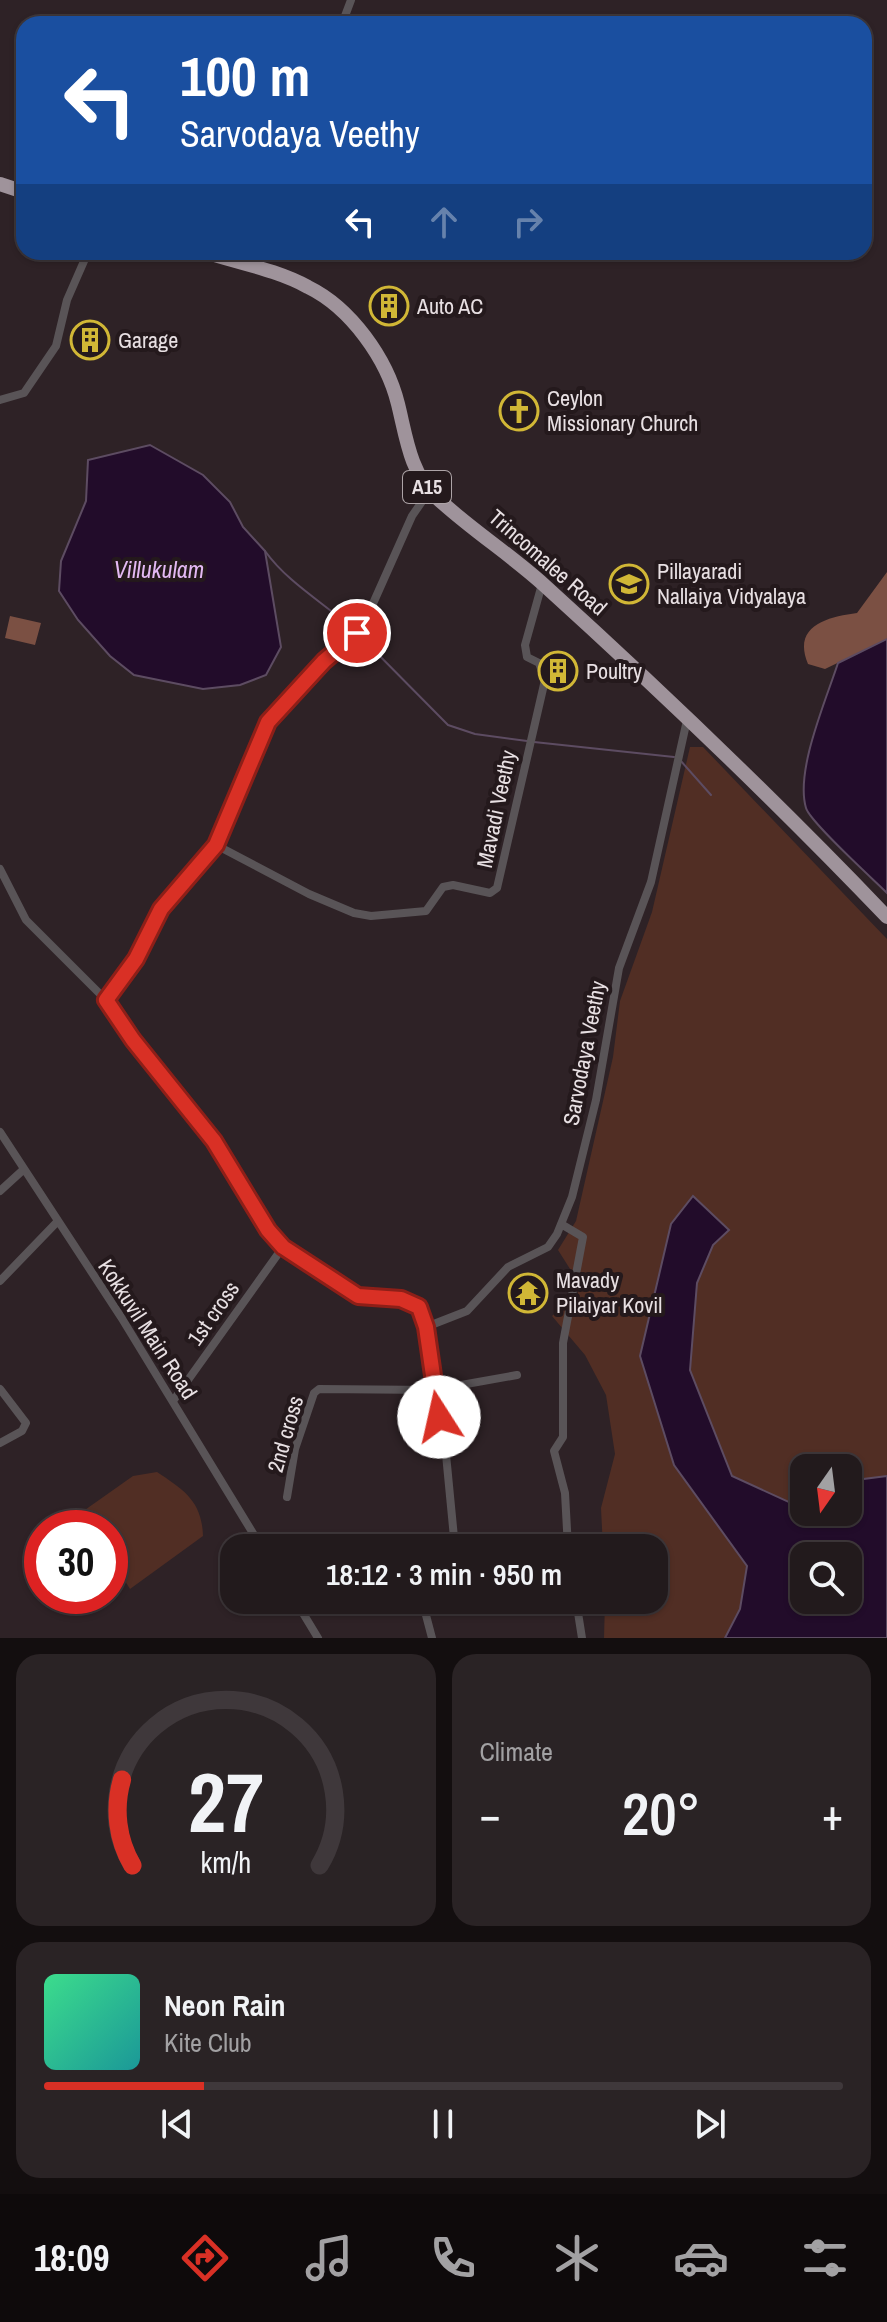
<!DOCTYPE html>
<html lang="en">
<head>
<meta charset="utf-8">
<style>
  body { margin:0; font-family:"Archivo Narrow",sans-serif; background:#2a2325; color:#f1f3f6; height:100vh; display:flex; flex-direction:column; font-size:30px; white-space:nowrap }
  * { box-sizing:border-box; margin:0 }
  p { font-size:26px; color:#a2a1a3 }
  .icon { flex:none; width:44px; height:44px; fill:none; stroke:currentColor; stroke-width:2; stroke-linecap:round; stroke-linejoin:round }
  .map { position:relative; height:1638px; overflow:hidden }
  .side { display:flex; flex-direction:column; gap:16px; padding:16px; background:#130e0f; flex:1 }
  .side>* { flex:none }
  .banner { position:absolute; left:16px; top:16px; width:856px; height:244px; border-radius:24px; box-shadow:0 2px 6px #0004,0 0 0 2px #3f383b; background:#1a4fa0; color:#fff; overflow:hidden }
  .needle { width:52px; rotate:194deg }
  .controls { position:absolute; left:790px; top:1454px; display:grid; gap:16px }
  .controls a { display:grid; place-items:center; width:72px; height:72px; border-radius:16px; background:#221a1c; box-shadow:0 2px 6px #0004,0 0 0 2px #3f383b; font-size:40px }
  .speed { position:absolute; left:24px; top:1510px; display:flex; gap:16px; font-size:40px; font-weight:700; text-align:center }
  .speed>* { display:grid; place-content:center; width:104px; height:104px; border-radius:50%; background:#221a1c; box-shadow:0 2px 6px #0004,0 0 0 2px #3f383b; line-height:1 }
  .speed .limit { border:12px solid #d22; background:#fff; color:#111 }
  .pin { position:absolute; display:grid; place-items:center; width:68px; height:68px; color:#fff; margin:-34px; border:4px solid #fff; border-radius:50%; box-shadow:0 2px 8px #0007 }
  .me { position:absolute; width:88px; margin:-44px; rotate:350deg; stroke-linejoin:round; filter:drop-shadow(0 0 6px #0008) }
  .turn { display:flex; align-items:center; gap:28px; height:168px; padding:0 32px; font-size:36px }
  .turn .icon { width:104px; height:104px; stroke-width:2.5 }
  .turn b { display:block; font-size:56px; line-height:68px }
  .lanes { display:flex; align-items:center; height:76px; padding:0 32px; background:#0003; justify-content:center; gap:40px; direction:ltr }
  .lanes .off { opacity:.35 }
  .big { font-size:60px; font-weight:600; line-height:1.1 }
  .side .widget { flex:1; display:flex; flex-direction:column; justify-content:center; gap:12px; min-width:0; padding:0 28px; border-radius:24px; background:#2a2325 }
  .side .dial { align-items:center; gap:0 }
  .dial svg { height:208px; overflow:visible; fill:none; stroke:#3f383b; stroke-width:7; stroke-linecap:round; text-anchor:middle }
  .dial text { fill:#f1f3f6; stroke:none }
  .song { display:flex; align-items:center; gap:24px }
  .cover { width:96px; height:96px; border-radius:12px; background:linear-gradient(135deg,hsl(150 70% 55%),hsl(180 70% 35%)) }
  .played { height:8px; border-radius:4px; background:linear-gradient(90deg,#d93025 20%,#3f383b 20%) }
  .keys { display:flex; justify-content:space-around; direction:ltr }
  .heat { display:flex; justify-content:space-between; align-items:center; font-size:44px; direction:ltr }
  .side .tiles { flex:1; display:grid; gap:16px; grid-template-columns:1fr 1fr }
  .widget:last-child { grid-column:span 2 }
  .trip { position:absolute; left:220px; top:1534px; width:448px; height:80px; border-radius:24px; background:#221a1c; box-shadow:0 2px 6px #0004,0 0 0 2px #3f383b; font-weight:600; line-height:80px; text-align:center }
  .tab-bar { display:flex; height:128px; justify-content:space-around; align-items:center; background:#0e0a0b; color:#a2a1a3 }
  .tab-bar .icon { width:56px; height:56px }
  .tab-bar .selected { color:#d93025 }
  .tab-bar b { font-size:36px; color:#f1f3f6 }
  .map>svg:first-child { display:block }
</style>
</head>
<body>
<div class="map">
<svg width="887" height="1638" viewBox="0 0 887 1638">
  <rect width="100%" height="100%" fill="#2e2226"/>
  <path fill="#512e24" d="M690 747H703L887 939V1476L848 1481V1468H804V1498L793 1504 732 1476 690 1370 697 1283 713 1244 729 1230 693 1196 674 1464 747 1566 740 1609 725 1638H604L605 1600H654V1548H603L601 1508 615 1454 606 1395 585 1355 552 1316 578 1294 577 1280 558 1250 576 1221 613 1057 620 1001 652 912Z
    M157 1472C184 1490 202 1501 203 1536L130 1589 110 1557V1528H92L82 1512 133 1476Z"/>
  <path fill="#7b5043" d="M887 572V639L825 669 808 664C792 626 827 617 857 613Z
    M10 616 41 623 35 645 5 638Z"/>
  <path fill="#220c2a" stroke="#5d4c62" stroke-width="2" fill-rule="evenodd" d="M150 445 203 475 230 502 243 527 265 551 281 647 266 675 240 685 203 689 134 675 110 656 78 620 59 591 61 561 86 501 88 460Z
    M887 639V893C873 879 810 822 806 808 795 771 826 700 838 663Z
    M693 1196 729 1230 713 1245 697 1283 690 1370 732 1476 793 1504 804 1498V1512H848V1481L887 1476V1638H725L740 1609 747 1566 674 1465 640 1356 671 1224ZM804 1556H848V1600H804Z"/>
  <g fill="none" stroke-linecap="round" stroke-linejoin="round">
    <path stroke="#5d4c62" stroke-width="2" d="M265 551C288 583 324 603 353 629
      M358 634 448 725 475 734 527 741
      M534 742 674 757
      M680 760 711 795"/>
    <path stroke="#595457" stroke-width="8" d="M342 24 351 0
      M0 400 24 393 56 346 67 300 88 252
      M216 845 309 894 354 913 371 916 426 911 443 887 453 885 490 893 497 888 545 680 539 663 527 657 525 645 542 584
      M0 869 26 920 106 1000 133 1040 214 1141 268 1230 283 1247 358 1296 412 1301 419 1307 426 1327
      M106 1000 136 959 161 909 216 845 268 722 324 661 357 633 367 617 412 516 430 490
      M0 1132 121 1317 262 1548
      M0 1191 23 1170
      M561 1224 583 1237 563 1343V1437L554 1451 565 1493 568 1548
      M0 1281 56 1223
      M0 1389 26 1423 22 1431 0 1443
      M173 1401 283 1247
      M287 1497 295 1449 314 1393 319 1389 433 1390 517 1375
      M455 1548 445 1444 426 1327 467 1311 508 1267 548 1247 557 1234 572 1197 596 1100 619 968 651 882 687 720
      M295 1600 318 1638
      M422 1600 432 1638
      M576 1600 582 1638"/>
    <path stroke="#9f939b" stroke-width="14" d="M0 184 24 192
      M205 252C239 263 277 270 308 287 351 308 387 359 398 404 406 436 410 473 436 497 470 529 510 554 544 585 662 692 777 802 887 917"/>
  </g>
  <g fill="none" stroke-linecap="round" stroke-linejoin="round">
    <defs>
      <path id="route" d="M357 633 324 661 268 722 216 845 161 909 136 959 106 1000 133 1040 214 1141 268 1230 283 1247 358 1296 401 1299 419 1307 426 1327 439 1417"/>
    </defs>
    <use href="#route" stroke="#8d1f18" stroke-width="20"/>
    <use href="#route" stroke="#d93025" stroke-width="14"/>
  </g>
  <defs>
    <symbol id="building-ring" viewBox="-11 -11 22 22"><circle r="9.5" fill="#24191c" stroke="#d1b736" stroke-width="1.5"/><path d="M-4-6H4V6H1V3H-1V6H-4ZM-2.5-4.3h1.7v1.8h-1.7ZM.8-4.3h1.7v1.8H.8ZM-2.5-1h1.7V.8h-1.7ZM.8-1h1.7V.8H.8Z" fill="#d1b736"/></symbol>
    <symbol id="church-ring" viewBox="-11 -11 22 22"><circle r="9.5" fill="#24191c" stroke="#d1b736" stroke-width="1.5"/><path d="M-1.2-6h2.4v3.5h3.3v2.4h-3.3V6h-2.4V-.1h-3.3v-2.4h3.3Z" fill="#d1b736"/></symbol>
    <symbol id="school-ring" viewBox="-11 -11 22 22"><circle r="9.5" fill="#24191c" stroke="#d1b736" stroke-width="1.5"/><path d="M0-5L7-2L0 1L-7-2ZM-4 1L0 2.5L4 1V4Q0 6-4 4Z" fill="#d1b736"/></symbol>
    <symbol id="temple-ring" viewBox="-11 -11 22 22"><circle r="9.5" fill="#24191c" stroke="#d1b736" stroke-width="1.5"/><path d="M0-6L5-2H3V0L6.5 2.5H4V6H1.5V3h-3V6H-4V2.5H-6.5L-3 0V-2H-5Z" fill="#d1b736"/></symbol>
  </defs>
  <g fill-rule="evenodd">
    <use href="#building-ring" x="367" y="284" width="44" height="44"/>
    <use href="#building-ring" x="68" y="318" width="44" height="44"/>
    <use href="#church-ring" x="497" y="389" width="44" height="44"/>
    <use href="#school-ring" x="607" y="562" width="44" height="44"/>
    <use href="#building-ring" x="536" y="649" width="44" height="44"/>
    <use href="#temple-ring" x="506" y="1271" width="44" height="44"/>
  </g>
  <g text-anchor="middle" stroke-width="8" stroke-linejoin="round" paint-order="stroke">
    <rect fill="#24191c" stroke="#ada4a7" stroke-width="2" x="403" y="471" width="48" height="32" rx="6"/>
    <g font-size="20" font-weight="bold" fill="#e8e0e3">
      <text x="427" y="494">A15</text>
    </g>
    <g font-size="22" fill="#e8e0e3" stroke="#24191c" text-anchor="start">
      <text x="417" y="314">Auto AC</text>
      <text x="118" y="348">Garage</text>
      <text x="547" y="406">Ceylon<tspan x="547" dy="25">Missionary Church</tspan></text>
      <text x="657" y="579">Pillayaradi<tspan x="657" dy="25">Nallaiya Vidyalaya</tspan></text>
      <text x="586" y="679">Poultry</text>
      <text x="556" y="1288">Mavady<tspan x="556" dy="25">Pilaiyar Kovil</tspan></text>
    </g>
    <g font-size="22" fill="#e8e0e3" stroke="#24191c">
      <text transform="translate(548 562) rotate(41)" y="8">Trincomalee Road</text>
      <text transform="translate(496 809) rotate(-78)" y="8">Mavadi Veethy</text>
      <text transform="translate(584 1053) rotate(-79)" y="8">Sarvodaya Veethy</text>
      <text transform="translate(213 1313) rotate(-55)" y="8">1st cross</text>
      <text transform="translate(148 1329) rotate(57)" y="8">Kokkuvil Main Road</text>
      <text transform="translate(285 1434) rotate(-74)" y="8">2nd cross</text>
    </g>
    <g font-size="24" font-style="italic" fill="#e3b9f3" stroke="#24191c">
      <text x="159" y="578">Villukulam</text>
    </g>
  </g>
</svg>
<div class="controls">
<a><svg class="needle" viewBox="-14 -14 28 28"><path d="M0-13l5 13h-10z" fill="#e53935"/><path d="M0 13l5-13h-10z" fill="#a2a1a3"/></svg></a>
<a><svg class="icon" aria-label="search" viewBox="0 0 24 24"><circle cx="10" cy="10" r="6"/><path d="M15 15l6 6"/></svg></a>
</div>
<div class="speed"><div class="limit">30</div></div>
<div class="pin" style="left:357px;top:633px;background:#d93025"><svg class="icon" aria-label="arrive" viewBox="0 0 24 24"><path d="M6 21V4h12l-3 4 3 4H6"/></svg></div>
<svg class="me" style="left:439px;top:1417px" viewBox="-20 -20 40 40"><circle r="19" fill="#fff"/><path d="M0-13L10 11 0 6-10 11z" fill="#d93025"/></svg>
<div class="trip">18:12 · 3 min · 950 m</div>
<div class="banner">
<div class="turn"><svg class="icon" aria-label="left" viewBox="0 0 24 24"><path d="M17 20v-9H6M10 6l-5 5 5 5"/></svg><div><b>100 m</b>Sarvodaya Veethy</div></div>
<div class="lanes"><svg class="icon" aria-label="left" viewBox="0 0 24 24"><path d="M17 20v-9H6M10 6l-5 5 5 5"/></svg><svg class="icon off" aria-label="ahead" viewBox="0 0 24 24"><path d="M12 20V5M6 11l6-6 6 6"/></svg><svg class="icon off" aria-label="right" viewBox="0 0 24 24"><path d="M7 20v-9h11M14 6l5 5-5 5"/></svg></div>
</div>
</div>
<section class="side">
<div class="tiles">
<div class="widget dial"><svg viewBox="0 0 100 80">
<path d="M14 69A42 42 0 1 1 86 69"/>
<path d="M14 69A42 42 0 0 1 10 36" stroke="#d93025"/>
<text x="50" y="56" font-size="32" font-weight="700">27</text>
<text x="50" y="72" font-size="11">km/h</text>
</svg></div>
<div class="widget"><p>Climate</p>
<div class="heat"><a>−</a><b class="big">20°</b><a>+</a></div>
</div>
<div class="widget">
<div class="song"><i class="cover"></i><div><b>Neon Rain</b><p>Kite Club</p></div></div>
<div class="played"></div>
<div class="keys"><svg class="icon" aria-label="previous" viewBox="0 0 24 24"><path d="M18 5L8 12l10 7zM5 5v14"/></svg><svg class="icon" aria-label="pause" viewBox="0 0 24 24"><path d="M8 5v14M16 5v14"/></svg><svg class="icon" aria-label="next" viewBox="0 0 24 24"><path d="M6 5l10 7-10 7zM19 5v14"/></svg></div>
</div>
</div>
</section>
<nav class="tab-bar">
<b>18:09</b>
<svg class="icon selected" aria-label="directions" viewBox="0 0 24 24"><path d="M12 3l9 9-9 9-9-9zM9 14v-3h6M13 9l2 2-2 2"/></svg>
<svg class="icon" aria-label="music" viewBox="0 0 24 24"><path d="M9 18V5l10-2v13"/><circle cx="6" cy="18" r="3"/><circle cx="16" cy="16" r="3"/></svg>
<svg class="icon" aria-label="phone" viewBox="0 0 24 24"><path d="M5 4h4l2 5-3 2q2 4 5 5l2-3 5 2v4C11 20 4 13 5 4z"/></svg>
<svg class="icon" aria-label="climate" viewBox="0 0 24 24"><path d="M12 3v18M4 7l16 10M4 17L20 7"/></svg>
<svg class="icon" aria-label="car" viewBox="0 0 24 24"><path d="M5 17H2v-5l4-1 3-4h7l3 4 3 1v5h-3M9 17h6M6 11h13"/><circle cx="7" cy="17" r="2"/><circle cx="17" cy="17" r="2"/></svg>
<svg class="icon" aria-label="filters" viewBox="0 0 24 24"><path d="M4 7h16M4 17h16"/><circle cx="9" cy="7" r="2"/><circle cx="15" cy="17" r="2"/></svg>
</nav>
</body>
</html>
